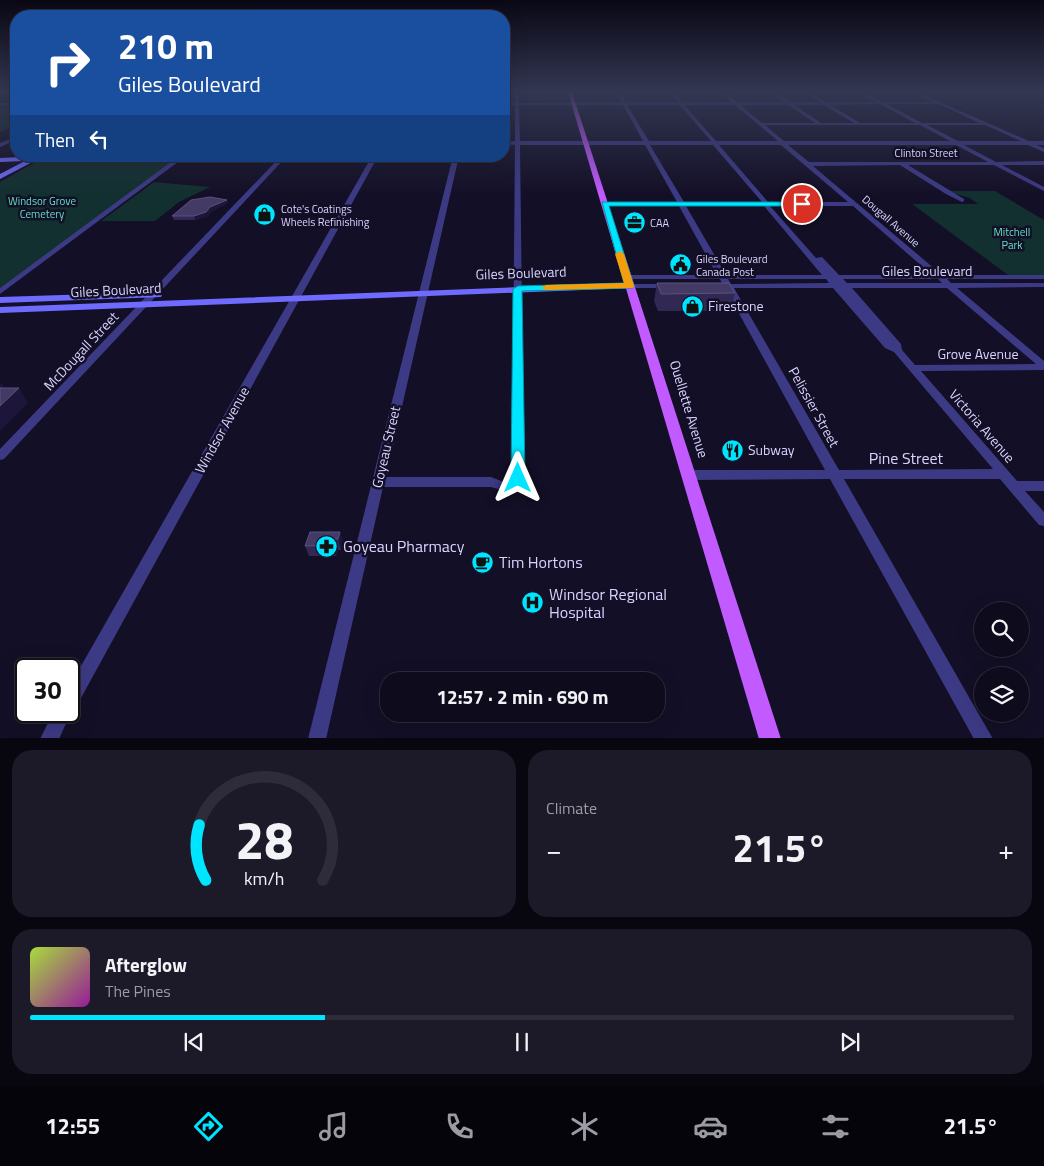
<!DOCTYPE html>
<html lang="en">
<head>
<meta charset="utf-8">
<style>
  body { margin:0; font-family:"Titillium Web",sans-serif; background:#1c1929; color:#f1f3f6; height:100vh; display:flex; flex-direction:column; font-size:19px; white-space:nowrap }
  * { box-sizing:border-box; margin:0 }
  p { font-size:16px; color:#9b9ba3 }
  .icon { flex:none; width:28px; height:28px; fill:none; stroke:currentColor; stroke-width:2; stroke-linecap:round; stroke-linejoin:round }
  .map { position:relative; height:738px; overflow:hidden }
  .details { display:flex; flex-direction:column; gap:12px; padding:12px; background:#08060f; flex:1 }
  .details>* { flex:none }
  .hud { position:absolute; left:10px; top:10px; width:500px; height:152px; border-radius:20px; box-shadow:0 5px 20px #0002,0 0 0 1px #2e2b3b; background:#1a4fa0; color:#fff; overflow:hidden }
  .buttons { position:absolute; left:974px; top:602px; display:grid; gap:10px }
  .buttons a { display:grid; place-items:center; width:55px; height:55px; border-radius:50%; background:#0e0b1c; box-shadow:0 5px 20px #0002,0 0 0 1px #2e2b3b; font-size:25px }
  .speed { position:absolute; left:15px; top:658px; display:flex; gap:10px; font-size:25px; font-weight:700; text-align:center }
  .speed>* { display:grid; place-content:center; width:65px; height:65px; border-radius:50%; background:#0e0b1c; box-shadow:0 5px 20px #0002,0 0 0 1px #2e2b3b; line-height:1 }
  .speed .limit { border:2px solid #111; border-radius:8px; background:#fff; color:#111 }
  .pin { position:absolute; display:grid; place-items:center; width:42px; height:42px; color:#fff; margin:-21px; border:2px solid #fff; border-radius:50%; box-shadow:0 1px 5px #0007 }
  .me { position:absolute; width:55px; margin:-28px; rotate:0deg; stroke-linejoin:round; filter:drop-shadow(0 0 4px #0008) }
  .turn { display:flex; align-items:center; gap:18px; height:105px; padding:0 25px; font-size:22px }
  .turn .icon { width:65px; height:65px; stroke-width:2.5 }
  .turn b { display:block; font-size:35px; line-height:42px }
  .then { display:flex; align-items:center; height:48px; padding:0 25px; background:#0003; gap:10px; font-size:19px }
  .big { font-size:38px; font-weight:700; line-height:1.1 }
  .details .widget { flex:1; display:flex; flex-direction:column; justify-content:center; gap:8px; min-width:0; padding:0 18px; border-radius:20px; background:#1c1929 }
  .details .dial { align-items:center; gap:0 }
  .dial svg { height:130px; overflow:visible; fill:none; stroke:#2e2b3b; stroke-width:7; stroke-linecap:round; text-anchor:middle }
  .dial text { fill:#f1f3f6; stroke:none }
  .song { display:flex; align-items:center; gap:15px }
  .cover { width:60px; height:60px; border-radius:8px; background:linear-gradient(135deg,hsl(80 70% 55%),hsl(300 70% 35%)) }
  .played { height:5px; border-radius:2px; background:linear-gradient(90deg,#00e5ff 30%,#2e2b3b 30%) }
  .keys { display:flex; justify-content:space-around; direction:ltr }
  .heat { display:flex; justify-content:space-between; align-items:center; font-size:28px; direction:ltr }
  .details .tiles { flex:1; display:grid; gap:12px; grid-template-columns:1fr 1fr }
  .widget:last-child { grid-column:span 2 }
  .trip { position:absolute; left:380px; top:672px; width:285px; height:50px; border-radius:20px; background:#0e0b1c; box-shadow:0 5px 20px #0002,0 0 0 1px #2e2b3b; font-weight:700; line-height:50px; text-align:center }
  .tab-bar { display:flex; height:80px; justify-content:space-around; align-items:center; background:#06040b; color:#9b9ba3 }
  .tab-bar .icon { width:35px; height:35px }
  .tab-bar .selected { color:#00e5ff }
  .tab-bar b { font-size:22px; color:#f1f3f6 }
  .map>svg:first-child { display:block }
</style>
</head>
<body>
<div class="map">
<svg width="1044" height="739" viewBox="0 0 1044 739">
  <rect width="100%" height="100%" fill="#130f26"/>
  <path fill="#12302f" d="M0 105H16V125L0 132Z
    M47 156H183L0 288V182Z
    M154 182 210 187 179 202 155 221H101Z
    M946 191H995L1044 220V275H1008L912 204H978L970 198Z"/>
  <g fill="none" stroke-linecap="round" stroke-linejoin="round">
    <path fill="#3d3a85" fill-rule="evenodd" d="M515 92H519V103L622 102 616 92H620L626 102H678L669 92H673L682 102H732L721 92H725L737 102H785L771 92H775L791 102H820L805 92H809L826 102H876L858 92H862L882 102H933L913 92H917L1029 141H1044V145H1036L1044 148V152L1028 145H964L996 162 1044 161V165H1002L1044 187V191L994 165H908L964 199V201L962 202 946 194 900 165 813 166 942 275H1044V279H947L951 283H1044V287L957 288 1044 361V370L921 371 1017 481H1044V491H1025L1044 512V526L1039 525 1000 479H844L993 739H974L830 479 688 480 684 478 682 475 684 472 688 470H825L725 288 719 286 722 284 720 279H626L622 277 626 275H717L679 206H605L602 204 605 202H677L645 145H520L524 477C514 493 506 492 491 487H383L326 739H308L453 156H459L386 477H491L504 482 512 475 515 145 504 144V142L515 141V105H504V103H515ZM880 104 915 123H860L830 105ZM887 104H939L979 123H922ZM519 105H623L643 141H520ZM627 105H680L711 141H649ZM684 105H735L778 141H716ZM740 105H789L815 123H762ZM794 105H824L854 123H821ZM765 125H920L950 141H784ZM927 125H985L1021 141H958ZM650 145H713L762 202H684ZM719 145H781L848 202H768ZM788 145H956L988 162H809ZM686 206H764L822 275H726ZM770 206H853L932 275H839L822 257 816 258ZM728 279H826L829 283 731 284ZM843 279H938L942 283H847ZM734 288H833L885 348 894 352 993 469 839 470ZM852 288H947L1036 364 915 365 902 350 901 344Z
      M0 103H16V105H0Z
      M16 137V140L0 147V143Z
      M179 156H186L0 294V288Z
      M281 156H287L4 459 0 460V449Z
      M372 156H378L75 709 72 710 59 739H40L54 711H69V687Z
      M626 284H668L672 286 668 288H626Z"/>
    <path fill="#6f6bff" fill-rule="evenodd" d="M43 156 42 157 0 179V174L25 161 0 162V158Z
      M629 283 634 286 633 288 0 313V307Z
      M157 292 161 293 162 295 161 297 0 303V297Z"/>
    <path fill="#c25bff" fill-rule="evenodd" d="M568 92H572L781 739H759Z"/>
  </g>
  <path fill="#312854" d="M228 203 212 211 208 216 195 220H174L172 216Z
    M657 283 735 293 731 311H658L654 301Z
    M340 532 343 542 341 550H338L336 556H309L305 546Z"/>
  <path fill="#1d163a" d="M227 200 228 203 212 211 208 216 195 220 194 216 210 207Z
    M1 383 10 396 19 388 28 403 0 431V384Z
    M340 532 343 542 341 550 338 539Z
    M335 539 338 550 336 556 333 545Z"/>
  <path fill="#433a66" stroke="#5a527e" d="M210 197 227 200 210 207 206 212 194 216H172L191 200Z
    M657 283H729L735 293 661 294Z
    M0 388H19L0 406Z
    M310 532H340L338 539H335L333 545 305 546Z"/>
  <linearGradient id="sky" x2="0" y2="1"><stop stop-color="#0a0815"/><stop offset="0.47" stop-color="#333752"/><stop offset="1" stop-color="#333752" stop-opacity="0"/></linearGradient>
  <rect width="1044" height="195" fill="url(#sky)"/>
  <path fill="#00e5ff" stroke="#0095a6" d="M602 202H802L805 204 802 206H609L634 286 633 288 522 291 525 478 523 481 518 483 513 481 511 478 513 289 518 286 624 283Z"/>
  <path fill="#f59e0b" d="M620 251 624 254 634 286 633 288 546 290 541 288 546 285 624 283 615 254Z"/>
  <defs>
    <symbol id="shop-disc" viewBox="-11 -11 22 22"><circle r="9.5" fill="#00e5ff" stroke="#130f26"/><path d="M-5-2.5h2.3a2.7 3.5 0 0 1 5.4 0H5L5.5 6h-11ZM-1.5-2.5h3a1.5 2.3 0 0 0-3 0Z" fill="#111"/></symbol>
    <symbol id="office-disc" viewBox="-11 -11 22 22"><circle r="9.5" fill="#00e5ff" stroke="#130f26"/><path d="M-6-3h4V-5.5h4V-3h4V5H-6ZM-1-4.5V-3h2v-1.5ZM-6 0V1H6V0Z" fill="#111"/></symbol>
    <symbol id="civic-disc" viewBox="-11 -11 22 22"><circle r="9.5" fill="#00e5ff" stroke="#130f26"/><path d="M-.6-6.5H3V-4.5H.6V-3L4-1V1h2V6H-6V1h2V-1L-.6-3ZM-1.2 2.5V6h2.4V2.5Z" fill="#111"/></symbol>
    <symbol id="restaurant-disc" viewBox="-11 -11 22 22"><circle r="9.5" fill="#00e5ff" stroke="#130f26"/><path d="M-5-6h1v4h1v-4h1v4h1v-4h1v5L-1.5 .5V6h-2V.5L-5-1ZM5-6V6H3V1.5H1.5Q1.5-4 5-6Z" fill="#111"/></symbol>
    <symbol id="pharmacy-disc" viewBox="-11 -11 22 22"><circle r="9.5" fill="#00e5ff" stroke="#130f26"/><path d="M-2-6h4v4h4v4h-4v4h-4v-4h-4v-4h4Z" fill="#111"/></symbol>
    <symbol id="cafe-disc" viewBox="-11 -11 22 22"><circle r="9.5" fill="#00e5ff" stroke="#130f26"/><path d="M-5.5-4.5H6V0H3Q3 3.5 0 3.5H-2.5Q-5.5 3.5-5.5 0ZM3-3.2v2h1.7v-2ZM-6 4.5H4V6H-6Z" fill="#111"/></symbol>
    <symbol id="hospital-disc" viewBox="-11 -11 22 22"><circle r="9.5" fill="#00e5ff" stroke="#130f26"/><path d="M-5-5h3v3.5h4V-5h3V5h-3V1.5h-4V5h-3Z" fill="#111"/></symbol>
  </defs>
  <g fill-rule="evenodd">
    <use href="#shop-disc" x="252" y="202" width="25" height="25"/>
    <use href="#office-disc" x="622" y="210" width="25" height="25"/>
    <use href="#civic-disc" x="668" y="252" width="25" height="25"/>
    <use href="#shop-disc" x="680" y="294" width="25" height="25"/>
    <use href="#restaurant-disc" x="720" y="438" width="25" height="25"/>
    <use href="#pharmacy-disc" x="314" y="534" width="25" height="25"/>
    <use href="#cafe-disc" x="470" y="550" width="25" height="25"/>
    <use href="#hospital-disc" x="520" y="590" width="25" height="25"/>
  </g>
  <g text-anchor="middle" stroke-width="5" stroke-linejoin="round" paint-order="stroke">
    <g font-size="11" fill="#d9d4ff" stroke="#130f26">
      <text x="926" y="157">Clinton Street</text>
      <text transform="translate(891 221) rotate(41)" y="4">Dougall Avenue</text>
    </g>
    <g font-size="11" fill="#5fe0c0" stroke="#130f26">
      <text x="42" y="205">Windsor Grove<tspan x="42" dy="13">Cemetery</tspan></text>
      <text x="1012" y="236">Mitchell<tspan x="1012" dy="13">Park</tspan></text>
    </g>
    <g font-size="11" fill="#d9d4ff" stroke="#130f26" text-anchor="start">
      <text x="281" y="213">Cote's Coatings<tspan x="281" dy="13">Wheels Refinishing</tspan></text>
      <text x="650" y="227">CAA</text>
      <text x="696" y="263">Giles Boulevard<tspan x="696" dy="13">Canada Post</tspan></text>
    </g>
    <g font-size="14" fill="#d9d4ff" stroke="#130f26">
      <text x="927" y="276">Giles Boulevard</text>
      <text transform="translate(521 273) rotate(-2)" y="5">Giles Boulevard</text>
      <text transform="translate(116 290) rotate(-3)" y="5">Giles Boulevard</text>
      <text transform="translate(81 351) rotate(-47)" y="5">McDougall Street</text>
      <text x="978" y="359">Grove Avenue</text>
      <text transform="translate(814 407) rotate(61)" y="5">Pelissier Street</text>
      <text transform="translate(689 409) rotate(73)" y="5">Ouellette Avenue</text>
      <text transform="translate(982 426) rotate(49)" y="5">Victoria Avenue</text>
      <text transform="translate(222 430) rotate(-61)" y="5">Windsor Avenue</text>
      <text transform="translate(386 447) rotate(-77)" y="5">Goyeau Street</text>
    </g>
    <g font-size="14" fill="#d9d4ff" stroke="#130f26" text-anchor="start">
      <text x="708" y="311">Firestone</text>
      <text x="748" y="455">Subway</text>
    </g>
    <g font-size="16" fill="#d9d4ff" stroke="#130f26">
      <text x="906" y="464">Pine Street</text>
    </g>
    <g font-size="16" fill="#d9d4ff" stroke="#130f26" text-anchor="start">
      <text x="343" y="552">Goyeau Pharmacy</text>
      <text x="499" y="568">Tim Hortons</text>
      <text x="549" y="600">Windsor Regional<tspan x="549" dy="18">Hospital</tspan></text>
    </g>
  </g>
</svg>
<div class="buttons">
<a><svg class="icon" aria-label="search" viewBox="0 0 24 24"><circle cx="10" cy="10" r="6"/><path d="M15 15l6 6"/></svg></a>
<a><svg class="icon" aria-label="layers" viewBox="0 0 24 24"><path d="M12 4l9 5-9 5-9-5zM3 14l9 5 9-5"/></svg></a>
</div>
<div class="speed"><div class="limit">30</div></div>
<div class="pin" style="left:802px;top:204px;background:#d93025"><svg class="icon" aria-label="arrive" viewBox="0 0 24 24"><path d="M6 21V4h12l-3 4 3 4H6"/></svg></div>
<svg class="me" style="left:518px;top:478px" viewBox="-20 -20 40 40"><path d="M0-17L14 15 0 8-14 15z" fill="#00e5ff" stroke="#fff" stroke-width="4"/></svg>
<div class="trip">12:57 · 2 min · 690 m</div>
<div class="hud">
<div class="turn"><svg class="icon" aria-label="right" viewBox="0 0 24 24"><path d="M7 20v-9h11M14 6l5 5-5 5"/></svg><div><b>210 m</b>Giles Boulevard</div></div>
<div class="then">Then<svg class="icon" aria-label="left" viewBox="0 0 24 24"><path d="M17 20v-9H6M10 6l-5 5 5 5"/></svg></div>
</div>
</div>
<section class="details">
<div class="tiles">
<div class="widget dial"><svg viewBox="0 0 100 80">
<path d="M14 69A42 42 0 1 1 86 69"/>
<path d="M14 69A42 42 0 0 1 10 35" stroke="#00e5ff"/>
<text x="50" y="56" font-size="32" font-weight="700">28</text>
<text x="50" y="72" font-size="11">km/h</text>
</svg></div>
<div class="widget"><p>Climate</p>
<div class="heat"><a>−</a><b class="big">21.5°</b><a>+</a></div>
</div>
<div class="widget">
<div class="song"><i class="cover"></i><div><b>Afterglow</b><p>The Pines</p></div></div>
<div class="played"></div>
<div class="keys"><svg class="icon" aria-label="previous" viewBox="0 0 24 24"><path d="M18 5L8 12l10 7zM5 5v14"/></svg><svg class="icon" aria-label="pause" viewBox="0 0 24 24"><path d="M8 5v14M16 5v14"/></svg><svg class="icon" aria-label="next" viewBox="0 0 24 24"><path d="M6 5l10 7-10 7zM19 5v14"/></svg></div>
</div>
</div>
</section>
<nav class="tab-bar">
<b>12:55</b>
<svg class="icon selected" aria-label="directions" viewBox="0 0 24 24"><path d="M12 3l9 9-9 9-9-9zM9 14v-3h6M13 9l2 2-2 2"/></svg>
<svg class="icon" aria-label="music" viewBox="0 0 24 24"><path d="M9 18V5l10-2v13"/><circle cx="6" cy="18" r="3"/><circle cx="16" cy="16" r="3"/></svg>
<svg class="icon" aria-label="phone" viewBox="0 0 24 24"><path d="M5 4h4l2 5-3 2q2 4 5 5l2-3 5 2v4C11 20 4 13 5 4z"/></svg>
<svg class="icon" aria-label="climate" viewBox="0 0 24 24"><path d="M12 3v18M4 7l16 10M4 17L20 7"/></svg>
<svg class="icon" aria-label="car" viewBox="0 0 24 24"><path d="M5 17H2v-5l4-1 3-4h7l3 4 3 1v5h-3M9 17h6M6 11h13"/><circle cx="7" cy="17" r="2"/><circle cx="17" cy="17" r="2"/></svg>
<svg class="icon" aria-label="filters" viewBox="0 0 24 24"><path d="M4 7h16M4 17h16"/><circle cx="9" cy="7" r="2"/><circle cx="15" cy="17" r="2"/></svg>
<b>21.5°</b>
</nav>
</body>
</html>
